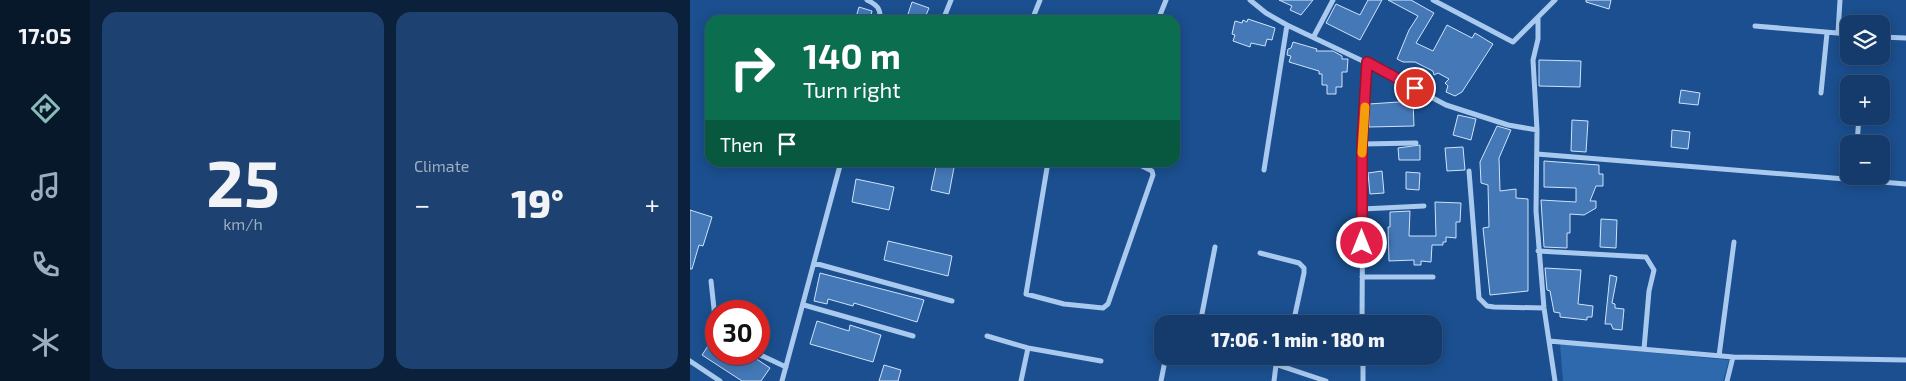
<!DOCTYPE html>
<html lang="en">
<head>
<meta charset="utf-8">
<style>
  body { margin:0; font-family:"Exo 2",sans-serif; background:#1d4271; color:#f1f3f6; height:100vh; display:flex; flex-direction:column; font-size:19px; white-space:nowrap }
  * { box-sizing:border-box; margin:0 }
  p { font-size:16px; color:#9dadc1 }
  .icon { flex:none; width:28px; height:28px; fill:none; stroke:currentColor; stroke-width:2; stroke-linecap:round; stroke-linejoin:round }
  .map { position:relative; flex:1; overflow:hidden }
  .panel { display:flex; flex-direction:column; gap:12px; padding:12px; background:#0b203b; width:600px }
  .panel>* { flex:none }
  .guide { position:absolute; left:15px; top:15px; width:475px; height:152px; border-radius:15px; box-shadow:0 2px 12px #0003,0 0 0 1px #33557e; background:#0b6e4f; color:#fff; overflow:hidden }
  .buttons { position:absolute; left:1150px; top:15px; display:grid; gap:10px }
  .buttons a { display:grid; place-items:center; width:50px; height:50px; border-radius:10px; background:#143b6b; box-shadow:0 2px 12px #0003,0 0 0 1px #33557e; font-size:25px }
  .speed { position:absolute; left:15px; top:300px; display:flex; gap:10px; font-size:25px; font-weight:700; text-align:center }
  .speed>* { display:grid; place-content:center; width:65px; height:65px; border-radius:50%; background:#143b6b; box-shadow:0 2px 12px #0003,0 0 0 1px #33557e; line-height:1 }
  .speed .limit { border:8px solid #d22; background:#fff; color:#111 }
  .pin { position:absolute; display:grid; place-items:center; width:42px; height:42px; color:#fff; margin:-21px; border:2px solid #fff; border-radius:50%; box-shadow:0 1px 5px #0007 }
  .me { position:absolute; width:55px; margin:-28px; rotate:0deg; stroke-linejoin:round; filter:drop-shadow(0 0 4px #0008) }
  .turn { display:flex; align-items:center; gap:18px; height:105px; padding:0 15px; font-size:22px }
  .turn .icon { width:65px; height:65px; stroke-width:2.5 }
  .turn b { display:block; font-size:35px; line-height:42px }
  .then { display:flex; align-items:center; height:48px; padding:0 15px; background:#0003; gap:10px; font-size:19px }
  .big { font-size:38px; font-weight:800; line-height:1.1 }
  .panel .widget { flex:1; display:flex; flex-direction:column; justify-content:center; gap:8px; min-width:0; padding:0 18px; border-radius:15px; background:#1d4271 }
  .panel .dial { align-items:center; gap:0 }
  .dial b { font-size:65px; line-height:1 }
  .heat { display:flex; justify-content:space-between; align-items:center; font-size:28px; direction:ltr }
  .panel .tiles { flex:1; display:grid; gap:12px; grid-template-columns:repeat(2,1fr) }
  .trip { position:absolute; left:464px; top:315px; width:288px; height:50px; border-radius:15px; background:#143b6b; box-shadow:0 2px 12px #0003,0 0 0 1px #33557e; font-weight:800; line-height:50px; text-align:center }
  main { display:flex; flex:1; min-height:0 }
  .menu { display:flex; flex-direction:column; width:90px; justify-content:space-around; align-items:center; background:#08182b; color:#9dadc1 }
  .menu .icon { width:35px; height:35px }
  .menu .active { color:#8bbbb9 }
  .menu b { font-size:22px; color:#f1f3f6 }
  .map>svg:first-child { display:block }
</style>
</head>
<body>
<main>
<nav class="menu">
<b>17:05</b>
<svg class="icon active" aria-label="directions" viewBox="0 0 24 24"><path d="M12 3l9 9-9 9-9-9zM9 14v-3h6M13 9l2 2-2 2"/></svg>
<svg class="icon" aria-label="music" viewBox="0 0 24 24"><path d="M9 18V5l10-2v13"/><circle cx="6" cy="18" r="3"/><circle cx="16" cy="16" r="3"/></svg>
<svg class="icon" aria-label="phone" viewBox="0 0 24 24"><path d="M5 4h4l2 5-3 2q2 4 5 5l2-3 5 2v4C11 20 4 13 5 4z"/></svg>
<svg class="icon" aria-label="climate" viewBox="0 0 24 24"><path d="M12 3v18M4 7l16 10M4 17L20 7"/></svg>
</nav>
<section class="panel">
<div class="tiles">
<div class="widget dial"><b>25</b><p>km/h</p></div>
<div class="widget"><p>Climate</p>
<div class="heat"><a>−</a><b class="big">19°</b><a>+</a></div>
</div>
</div>
</section>
<div class="map">
<svg width="1216" height="381" viewBox="0 0 1216 381">
  <rect width="100%" height="100%" fill="#1b4f8f"/>
  <path fill="#2e69ad" d="M870 344 1039 360 1033 381H873Z"/>
  <path fill="#4478b7" stroke="#cfe3fa" d="M589 0H623L611 15 600 10 602 6Z
    M678 0H692L670 40 636 23 646 4 670 15Z
    M698 0H721L744 13 726 43 743 51 757 25 782 38 785 33 803 44 772 92 765 96 756 92 758 86 755 83 759 79 748 73 744 75 743 71 725 62H713L707 59 719 30 728 16Z
    M896 0H921L919 9 896 2Z
    M222 2 239 8 234 20H216Z
    M169 7 182 11 180 20 166 17Z
    M558 19 585 28 582 40 577 39 575 46 561 43 560 47 543 41 545 35 542 34 545 21 552 23 553 20 557 22Z
    M603 42 627 49 626 51H643L652 56V59H658L657 72H652V87H646V94H637V85H632V74H629V71L599 62 601 56 597 55 598 49 601 48Z
    M849 60 891 61 890 87 849 86Z
    M991 90 1010 93 1008 105 989 103Z
    M723 101 724 126 679 127V104Z
    M768 115 786 119 781 140 763 135Z
    M882 120 898 121 896 152 881 151Z
    M807 126 821 130 809 158 810 191 826 189V198L838 199V291L800 295 793 228 799 227 798 185 791 183 790 162Z
    M982 130 1000 132 998 149 981 147Z
    M730 145V160H709L708 148Z
    M773 147 775 170 757 171 755 148Z
    M854 161 909 165V174H913V186H906L900 201H906V208L894 215 880 214V233H877V248L854 247 851 200 886 202V188L854 187Z
    M247 162H265L259 194 241 190Z
    M692 171 694 193 680 194 678 173Z
    M716 172 730 173 729 190 716 189Z
    M166 179 204 187 199 210 162 202Z
    M745 202 771 203 770 222H766V238L756 237V242H753V245H742L741 262 731 261V265H724V260L699 261 698 227H700V212L720 211 719 236H746Z
    M0 210 22 217 13 246 9 245 2 269H0Z
    M911 219 927 220 926 248 910 247Z
    M198 241 262 256 258 276 194 260Z
    M855 268 891 270 888 304 903 306 902 317H897V320L870 317V313L864 312 860 291 857 290Z
    M130 273 234 300 227 322 164 303 163 306 138 299 137 304 124 301Z
    M920 275 927 277 922 303 925 304V308L934 309 932 330 923 329 921 324H915Z
    M127 321 159 331 160 325 191 335 183 362 120 344Z
    M26 334V354H59L80 368 71 381H52L12 355Z
    M194 365 211 370 208 381H189Z"/>
  <g fill="none" stroke-linecap="round" stroke-linejoin="round">
    <path stroke="#a9c9ee" stroke-width="5" d="M177 0C187 5 191 8 190 20
      M560 0 576 13 597 25 677 63 756 105 818 125 847 130
      M743 0 823 42 865 0
      M848 18V39L843 60 847 130 846 211 854 308 865 381
      M253 20 261 0
      M342 20 350 0
      M468 20 476 0
      M1065 26 1159 34
      M1148 33 1150 0
      M624 36 643 0
      M1191 37 1216 38
      M1131 93 1137 33
      M673 144 726 143
      M1167 144 1169 116
      M847 154 1216 184
      M358 162 336 294 374 304 413 308 418 304 463 175 462 171 444 162
      M574 170 597 25
      M779 171 789 298 797 306 804 307 854 308
      M672 209 734 206
      M848 251 956 257 964 270 959 291 954 349
      M570 253 609 263 614 268V273L603 324
      M124 263 262 301
      M672 277H743
      M21 281 26 327
      M114 305 223 336
      M510 324 525 247
      M672 324 673 144 677 63
      M297 336 338 348 411 361
      M742 336H743
      M859 341 1043 357 1216 360
      M68 354 96 367
      M561 356 636 381
      M673 356V381
      M1029 356 1044 242
      M0 361 30 381
      M593 366 595 356
      M92 381 151 162
      M331 381 338 348
      M471 381 476 356
      M584 381 586 365
      M1037 381 1043 357"/>
  </g>
  <g fill="none" stroke-linecap="round" stroke-linejoin="round">
    <defs>
      <path id="route" d="M672 243V144L677 62 725 88"/>
    </defs>
    <use href="#route" stroke="#92132f" stroke-width="12"/>
    <use href="#route" stroke="#e11d48" stroke-width="9"/>
    <path stroke="#f59e0b" stroke-width="9" d="M672 153 675 107"/>
  </g>
</svg>
<div class="buttons">
<a><svg class="icon" aria-label="layers" viewBox="0 0 24 24"><path d="M12 4l9 5-9 5-9-5zM3 14l9 5 9-5"/></svg></a>
<a>+</a>
<a>−</a>
</div>
<div class="speed"><div class="limit">30</div></div>
<div class="pin" style="left:725px;top:88px;background:#d93025"><svg class="icon" aria-label="arrive" viewBox="0 0 24 24"><path d="M6 21V4h12l-3 4 3 4H6"/></svg></div>
<svg class="me" style="left:672px;top:243px" viewBox="-20 -20 40 40"><circle r="17" fill="#e11d48" stroke="#fff" stroke-width="3"/><path d="M0-11L8 9 0 5-8 9z" fill="#fff"/></svg>
<div class="trip">17:06 · 1 min · 180 m</div>
<div class="guide">
<div class="turn"><svg class="icon" aria-label="right" viewBox="0 0 24 24"><path d="M7 20v-9h11M14 6l5 5-5 5"/></svg><div><b>140 m</b>Turn right</div></div>
<div class="then">Then<svg class="icon" aria-label="arrive" viewBox="0 0 24 24"><path d="M6 21V4h12l-3 4 3 4H6"/></svg></div>
</div>
</div>
</main>
</body>
</html>
